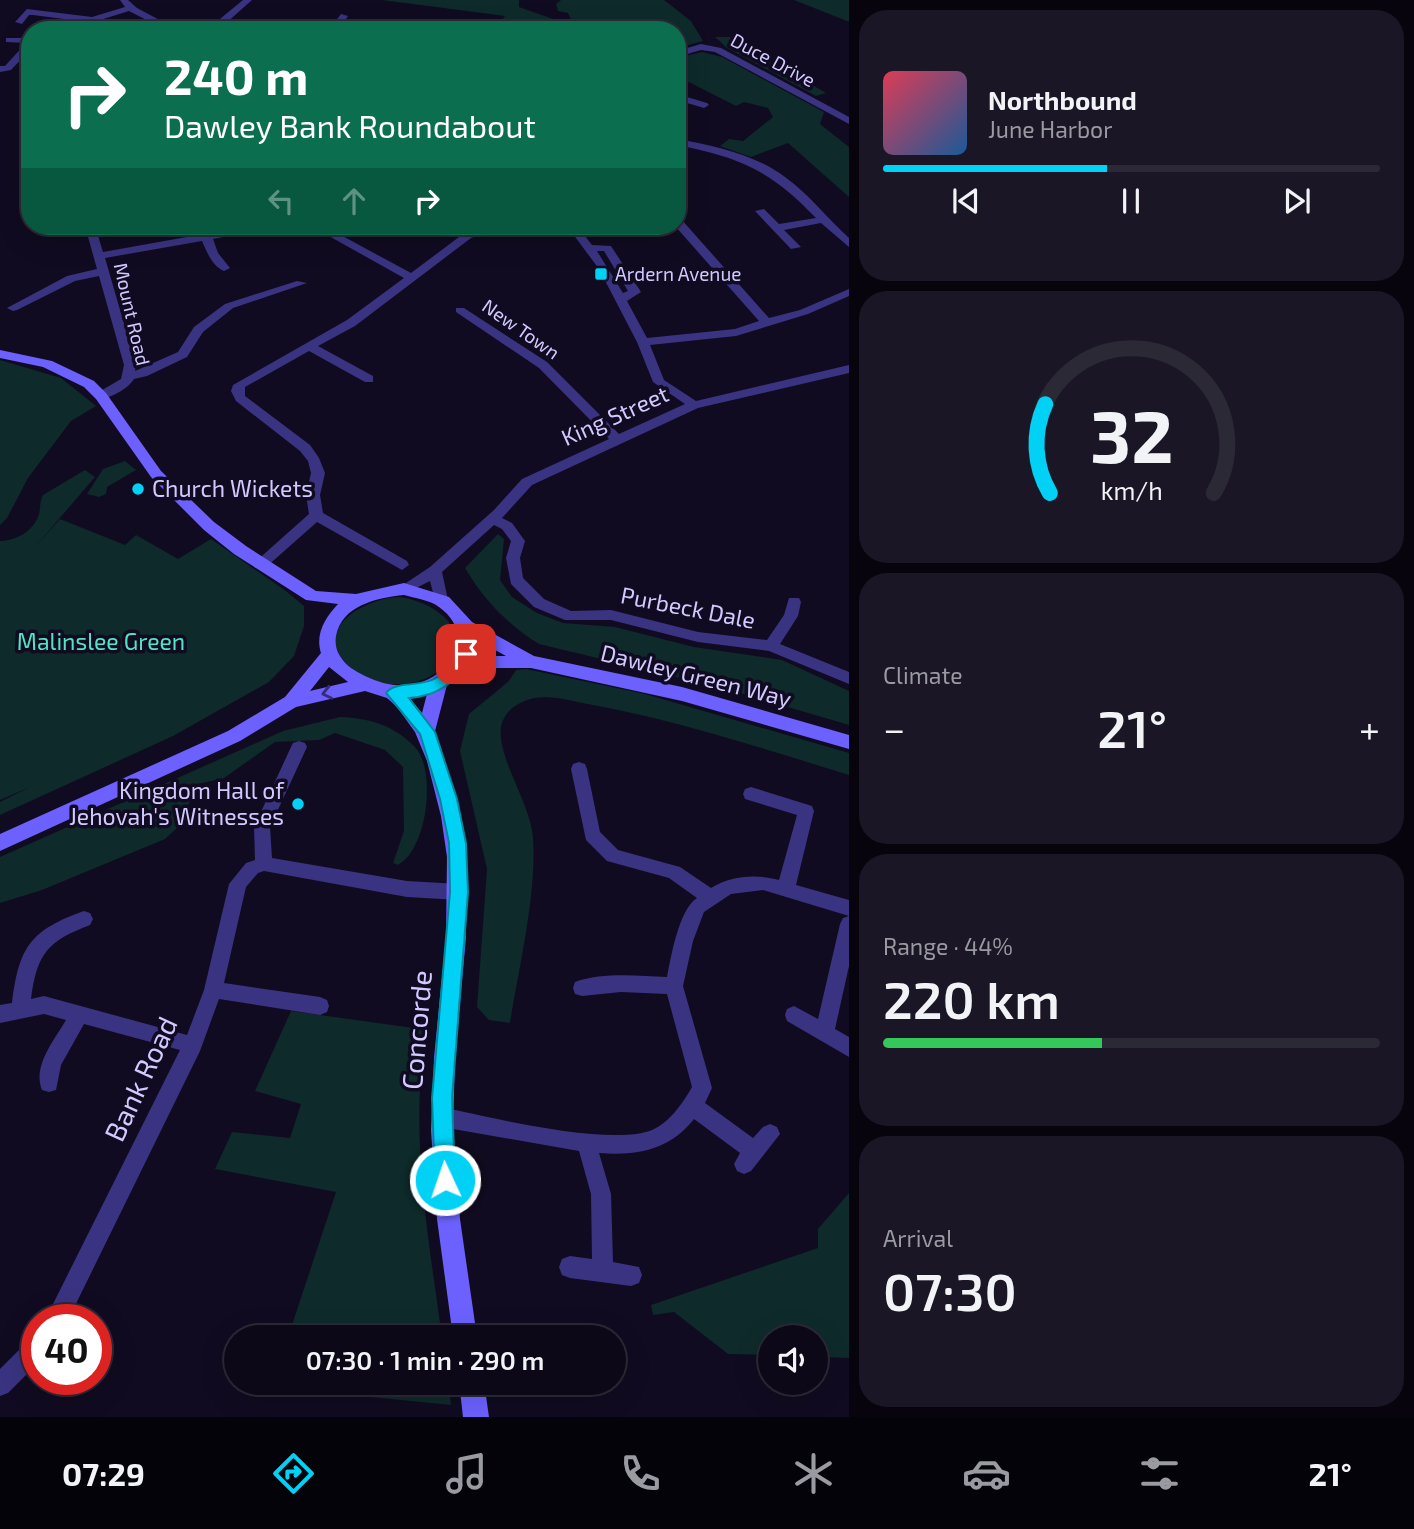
<!DOCTYPE html>
<html lang="en">
<head>
<meta charset="utf-8">
<style>
  body { margin:0; font-family:"Exo 2",sans-serif; background:#1a1625; color:#f1f3f6; height:100vh; display:flex; flex-direction:column; font-size:26px; white-space:nowrap }
  * { box-sizing:border-box; margin:0 }
  p { font-size:23px; color:#9a9aa2 }
  .icon { flex:none; width:38px; height:38px; fill:none; stroke:currentColor; stroke-width:2; stroke-linecap:round; stroke-linejoin:round }
  .map { position:relative; flex:1; overflow:hidden }
  .sheet { display:flex; flex-direction:column; gap:10px; padding:10px; background:#07040d; width:565px }
  .sheet>* { flex:none }
  .hud { position:absolute; left:21px; top:21px; width:665px; height:214px; border-radius:28px; box-shadow:0 7px 28px #0002,0 0 0 2px #2c2937; background:#0b6e4f; color:#fff; overflow:hidden }
  .fabs { position:absolute; left:758px; top:1325px; display:grid; gap:14px }
  .fabs a { display:grid; place-items:center; width:70px; height:70px; border-radius:50%; background:#0c0818; box-shadow:0 7px 28px #0002,0 0 0 2px #2c2937; font-size:35px }
  .speed { position:absolute; left:21px; top:1304px; display:flex; gap:14px; font-size:35px; font-weight:700; text-align:center }
  .speed>* { display:grid; place-content:center; width:91px; height:91px; border-radius:50%; background:#0c0818; box-shadow:0 7px 28px #0002,0 0 0 2px #2c2937; line-height:1 }
  .speed .limit { border:10px solid #d22; background:#fff; color:#111 }
  .pin { position:absolute; display:grid; place-items:center; width:60px; height:60px; color:#fff; margin:-30px; border-radius:14px; box-shadow:0 4px 10px #0006 }
  .me { position:absolute; width:77px; margin:-38px; rotate:357deg; stroke-linejoin:round; filter:drop-shadow(0 0 5px #0008) }
  .turn { display:flex; align-items:center; gap:24px; height:147px; padding:0 28px; font-size:32px }
  .turn .icon { width:91px; height:91px; stroke-width:2.5 }
  .turn b { display:block; font-size:49px; line-height:60px }
  .lanes { display:flex; align-items:center; height:66px; padding:0 28px; background:#0003; justify-content:center; gap:35px; direction:ltr }
  .lanes .off { opacity:.35 }
  .big { font-size:52px; font-weight:600; line-height:1.1 }
  .sheet .tile { flex:1; display:flex; flex-direction:column; justify-content:center; gap:10px; min-width:0; padding:0 24px; border-radius:28px; background:#1a1625 }
  .sheet .dial { align-items:center; gap:0 }
  .dial svg { height:182px; overflow:visible; fill:none; stroke:#2c2937; stroke-width:7; stroke-linecap:round; text-anchor:middle }
  .dial text { fill:#f1f3f6; stroke:none }
  .song { display:flex; align-items:center; gap:21px }
  .cover { width:84px; height:84px; border-radius:10px; background:linear-gradient(135deg,hsl(350 70% 55%),hsl(210 70% 35%)) }
  .played { height:7px; border-radius:4px; background:linear-gradient(90deg,#00d1f5 45%,#2c2937 45%) }
  .keys { display:flex; justify-content:space-around; direction:ltr }
  .heat { display:flex; justify-content:space-between; align-items:center; font-size:38px; direction:ltr }
  .charge { height:10px; border-radius:5px; background:linear-gradient(90deg,#34c759 44%,#2c2937 0) }
  .trip { position:absolute; left:224px; top:1325px; width:402px; height:70px; border-radius:35px; background:#0c0818; box-shadow:0 7px 28px #0002,0 0 0 2px #2c2937; font-weight:600; line-height:70px; text-align:center }
  .tab-bar { display:flex; height:112px; justify-content:space-around; align-items:center; background:#05030a; color:#9a9aa2 }
  .tab-bar .icon { width:49px; height:49px }
  .tab-bar .selected { color:#00d1f5 }
  .tab-bar b { font-size:32px; color:#f1f3f6 }
  main { display:flex; flex:1; min-height:0 }
  .map>svg:first-child { display:block }
</style>
</head>
<body>
<main>
<div class="map">
<svg width="849" height="1417" viewBox="0 0 849 1417">
  <rect width="100%" height="100%" fill="#100b20"/>
  <path fill="#0e2a2a" d="M382 0H519V7L556 20 550 28C530 25 514 30 494 30L505 16Z
    M561 0H664L691 21 703 41 677 48V30H576L568 13 558 11 556 4Z
    M794 0H849V21H847Z
    M715 37H731L826 93 816 96 727 48Z
    M702 52 722 57 824 112 820 124 849 147V197L788 143 751 157 720 146 729 139 743 141 773 117 768 108 744 102 736 106 677 76V58Z
    M0 360 61 378 96 406 71 421 28 478 7 518 0 525Z
    M125 461 136 470 107 487 106 494 99 497 87 494 103 469Z
    M85 470 95 477 35 547 60 519 125 545 136 535 178 559 211 539 286 591 304 606V626L294 656 269 682 173 736 0 815V802L30 787 0 800V541C15 541 32 532 38 517 41 510 39 502 43 495Z
    M498 534 504 539 500 580 512 597 537 613 563 623 615 627 694 647 782 660 849 691V725L730 690 539 644C507 624 484 600 465 568Z
    M397 597C438 600 485 640 436 673 409 691 363 688 343 660 316 624 368 599 397 597Z
    M526 669 645 694 849 753V775C764 749 680 721 593 705 575 702 554 695 535 698 520 701 504 710 501 727 497 758 531 804 533 838 537 893 519 967 510 1023L489 1020 477 1007 487 869 460 751 469 714 509 681 516 670Z
    M340 717C369 718 393 725 414 746 437 768 428 849 398 865L393 863 404 831 403 767 385 750 335 733 319 740 275 742 224 778 198 784 178 827 165 839 42 890 0 903V857L283 731Z
    M291 1011 428 1030C425 1050 421 1070 420 1089 416 1172 431 1256 442 1337H288L336 1192 215 1169 232 1132 290 1138 301 1104 255 1091Z
    M849 1193V1358L816 1357V1337H770V1355L728 1354 674 1312 653 1315 651 1305 818 1248V1229Z
    M272 1383H448L451 1405 271 1387Z"/>
  <g fill="none" stroke-linecap="round" stroke-linejoin="round">
    <path fill="#3a3381" fill-rule="evenodd" d="M120 0H128L137 8 169 25 187 20 215 23 243 0H252L225 24 271 30 187 26 170 30H154L160 27 129 11 100 20 88 30H78L87 22 33 15H29L22 24 15 22 27 9 92 17 125 7Z
      M341 14 348 16 338 30H329Z
      M399 27 415 30H395Z
      M6 38H30V50L11 70 0 72V66H5L26 43 6 42Z
      M701 44 721 48 849 117V124L715 52 701 50 677 57V51Z
      M677 94 707 103 709 105 704 108 677 100Z
      M677 139C715 146 754 154 785 177 809 194 827 218 849 238V247L821 223 784 230 801 247 791 249 755 211 764 209 779 224 816 218C770 170 741 158 677 145Z
      M677 218 681 219 769 318 800 310 849 289V296L808 314 736 336 650 345 664 380 696 401 849 365V373L698 408 532 485 502 518 512 523 525 541 520 558 523 578 544 599 571 611 611 610 698 632 767 640 784 615 789 598H799L801 602 798 616 780 644 849 672V684L769 651 698 642 611 620H565L534 607 511 584 506 558 511 541 502 529 494 525 442 572 448 600 446 604H436L430 581 404 594 397 589 430 567 494 510 522 479 609 439 539 368 456 312V308H464L547 362 619 434 685 404 653 382 637 342 599 269 567 226H577L592 245 611 246 641 292 627 301 647 338 735 329 759 321 675 226ZM597 251H604L628 291 623 293Z
      M85 226H95L103 252 248 226H269L264 229 213 239 218 253 230 268 224 271C212 266 207 252 202 241L105 258 136 365 135 371 178 352 194 327 225 304 297 281 307 283 233 308 203 332 187 357 147 376 134 379C128 389 108 400 97 399V393L121 379 124 365 99 276 75 281 17 310 13 311 7 308 67 276 97 269Z
      M311 226H324L411 273 463 234 477 227 520 226C507 234 487 230 471 238L355 326 318 346 373 376V382H365L309 351 245 387V396L310 445 319 458 325 473 320 495 323 513 407 561 409 565 402 570 317 522 265 568H255L253 564 309 514 306 495 311 473 308 461 300 451 236 401 231 391 233 385 347 320 404 278Z
      M299 741 305 743 307 747 270 827 272 858 407 881 459 884 465 887 468 892 465 897 459 900 407 897 264 871 258 873 246 887 224 983 320 997 327 1000 329 1006 327 1012 320 1015 219 999 200 1051 68 1320H45L180 1050 84 1024 61 1065 56 1090 49 1092 42 1090C32 1066 55 1039 66 1020L44 1014 0 1023V1005L12 1003C19 946 31 930 84 911L90 913 93 919 90 925C48 941 37 953 31 999L44 996 187 1035 204 990 229 884 246 863 255 860 254 827 291 747 293 743Z
      M579 762 585 764 587 769 600 832 618 850 680 867 711 888C732 875 757 874 779 880L797 815 745 799 743 794 745 789 751 787 812 806 814 811 796 885 849 900V916L763 890 731 894 704 912 693 941 683 986 712 1088 705 1103 753 1138 763 1127 770 1124 777 1127 780 1134 751 1171 744 1174 737 1171 734 1164 740 1153 694 1119C670 1150 637 1156 599 1153L611 1194 613 1262 639 1267 642 1275 639 1283 631 1286 570 1278 562 1275 559 1267 562 1259 570 1256 592 1259 591 1194 579 1151 442 1127 435 1124 432 1117 435 1110 442 1107C488 1117 611 1147 652 1130 669 1123 683 1103 692 1087L667 994 621 992 582 996 575 994 573 988 575 982C603 972 638 976 667 977 671 957 679 909 697 898L669 878 607 861 586 840 571 769 573 764Z
      M849 916V966L835 1029 849 1037V1057L787 1021 785 1015 787 1009 794 1006 818 1019 840 924 843 918Z
      M37 1337V1364L8 1393 0 1396V1369L29 1340Z"/>
    <path fill="#6c61ff" fill-rule="evenodd" d="M0 350 52 361 94 381 106 393 161 471 214 522 246 546 316 591 356 594 404 583 449 597 472 622 534 656 682 687 849 735V749L682 701 531 668H465L447 685 434 735 449 774 460 816 466 857V937L455 1058 453 1130 460 1219 477 1337H453L437 1219 431 1130 434 1058 446 937 447 857 441 816 427 761 415 732 397 707 387 698 365 691 296 707 240 741 0 851V834L228 731 285 697 321 653C315 634 325 618 338 604L306 600 234 554 204 530 151 477 96 399 84 387 43 367 0 358ZM404 595C414 598 430 600 439 607 462 623 465 650 443 669 420 690 392 689 365 676 355 671 346 666 340 656 336 650 335 643 336 636 342 605 377 598 404 595ZM475 639 506 656H471ZM329 667 348 682 310 691ZM427 694 422 713 410 699Z
      M459 1382H484L489 1417H463Z"/>
  </g>
  <defs><path id="oneway-chevron" d="M-2-3.5L2.5 0L-2 3.5" fill="none" stroke-width="1.6" stroke-linecap="round" stroke-linejoin="round" transform="scale(1.75)"/></defs>
  <use stroke="#352d79" href="#oneway-chevron" transform="translate(327 693) rotate(167)"/>
  <path fill="#00d1f5" stroke="#00889f" stroke-width="2" d="M466 648 473 654C460 679 439 696 409 698L435 732 457 799 466 843 468 892 452 1098 455 1180 452 1188 445 1191 438 1188 435 1180 432 1098 450 892 449 843 440 799 420 734 386 693C394 681 420 687 434 679 446 673 454 662 460 650Z"/>
  <g fill="#00d1f5" stroke="#100b20" stroke-width="2.5">
    <rect x="594" y="267" width="14" height="14" rx="3.5"/>
    <circle cx="138" cy="489" r="7"/>
    <circle cx="298" cy="804" r="7"/>
  </g>
  <g text-anchor="middle" stroke-width="7" stroke-linejoin="round" paint-order="stroke">
    <g font-size="19" fill="#d2caff" stroke="#100b20">
      <text transform="translate(773 60) rotate(28)" y="7">Duce Drive</text>
      <text transform="translate(132 314) rotate(77)" y="7">Mount Road</text>
      <text transform="translate(521 329) rotate(35)" y="7">New Town</text>
    </g>
    <g font-size="19" fill="#d2caff" stroke="#100b20" text-anchor="start">
      <text x="615" y="281">Ardern Avenue</text>
    </g>
    <g font-size="23" fill="#d2caff" stroke="#100b20">
      <text transform="translate(615 416) rotate(-24)" y="8">King Street</text>
      <text transform="translate(688 608) rotate(11)" y="8">Purbeck Dale</text>
      <text transform="translate(696 676) rotate(14)" y="8">Dawley Green Way</text>
    </g>
    <g font-size="23" fill="#d2caff" stroke="#100b20" text-anchor="start">
      <text x="152" y="497">Church Wickets</text>
      <text x="284" y="799" text-anchor="end">Kingdom Hall of<tspan x="284" dy="26">Jehovah's Witnesses</tspan></text>
    </g>
    <g font-size="23" fill="#4fe5c6" stroke="#100b20">
      <text x="101" y="650">Malinslee Green</text>
    </g>
    <g font-size="28" fill="#d2caff" stroke="#100b20">
      <text transform="translate(417 1030) rotate(-85)" y="10">Concorde</text>
      <text transform="translate(141 1079) rotate(-65)" y="10">Bank Road</text>
    </g>
  </g>
</svg>
<div class="fabs">
<a><svg class="icon" aria-label="sound" viewBox="0 0 24 24"><path d="M4 9h4l5-4v14l-5-4H4zM17 9q2 3 0 6"/></svg></a>
</div>
<div class="speed"><div class="limit">40</div></div>
<div class="pin" style="left:466px;top:654px;background:#d93025"><svg class="icon" aria-label="arrive" viewBox="0 0 24 24"><path d="M6 21V4h12l-3 4 3 4H6"/></svg></div>
<svg class="me" style="left:445px;top:1180px" viewBox="-20 -20 40 40"><circle r="17" fill="#00d1f5" stroke="#fff" stroke-width="3"/><path d="M0-11L8 9 0 5-8 9z" fill="#fff"/></svg>
<div class="trip">07:30 · 1 min · 290 m</div>
<div class="hud">
<div class="turn"><svg class="icon" aria-label="right" viewBox="0 0 24 24"><path d="M7 20v-9h11M14 6l5 5-5 5"/></svg><div><b>240 m</b>Dawley Bank Roundabout</div></div>
<div class="lanes"><svg class="icon off" aria-label="left" viewBox="0 0 24 24"><path d="M17 20v-9H6M10 6l-5 5 5 5"/></svg><svg class="icon off" aria-label="ahead" viewBox="0 0 24 24"><path d="M12 20V5M6 11l6-6 6 6"/></svg><svg class="icon" aria-label="right" viewBox="0 0 24 24"><path d="M7 20v-9h11M14 6l5 5-5 5"/></svg></div>
</div>
</div>
<section class="sheet">
<div class="tile">
<div class="song"><i class="cover"></i><div><b>Northbound</b><p>June Harbor</p></div></div>
<div class="played"></div>
<div class="keys"><svg class="icon" aria-label="previous" viewBox="0 0 24 24"><path d="M18 5L8 12l10 7zM5 5v14"/></svg><svg class="icon" aria-label="pause" viewBox="0 0 24 24"><path d="M8 5v14M16 5v14"/></svg><svg class="icon" aria-label="next" viewBox="0 0 24 24"><path d="M6 5l10 7-10 7zM19 5v14"/></svg></div>
</div>
<div class="tile dial"><svg viewBox="0 0 100 80">
<path d="M14 69A42 42 0 1 1 86 69"/>
<path d="M14 69A42 42 0 0 1 12 30" stroke="#00d1f5"/>
<text x="50" y="56" font-size="32" font-weight="700">32</text>
<text x="50" y="72" font-size="11">km/h</text>
</svg></div>
<div class="tile"><p>Climate</p>
<div class="heat"><a>−</a><b class="big">21°</b><a>+</a></div>
</div>
<div class="tile"><p>Range · 44%</p><b class="big">220 km</b><div class="charge"></div></div>
<div class="tile"><p>Arrival</p><b class="big">07:30</b></div>
</section>
</main>
<nav class="tab-bar">
<b>07:29</b>
<svg class="icon selected" aria-label="directions" viewBox="0 0 24 24"><path d="M12 3l9 9-9 9-9-9zM9 14v-3h6M13 9l2 2-2 2"/></svg>
<svg class="icon" aria-label="music" viewBox="0 0 24 24"><path d="M9 18V5l10-2v13"/><circle cx="6" cy="18" r="3"/><circle cx="16" cy="16" r="3"/></svg>
<svg class="icon" aria-label="phone" viewBox="0 0 24 24"><path d="M5 4h4l2 5-3 2q2 4 5 5l2-3 5 2v4C11 20 4 13 5 4z"/></svg>
<svg class="icon" aria-label="climate" viewBox="0 0 24 24"><path d="M12 3v18M4 7l16 10M4 17L20 7"/></svg>
<svg class="icon" aria-label="car" viewBox="0 0 24 24"><path d="M5 17H2v-5l4-1 3-4h7l3 4 3 1v5h-3M9 17h6M6 11h13"/><circle cx="7" cy="17" r="2"/><circle cx="17" cy="17" r="2"/></svg>
<svg class="icon" aria-label="filters" viewBox="0 0 24 24"><path d="M4 7h16M4 17h16"/><circle cx="9" cy="7" r="2"/><circle cx="15" cy="17" r="2"/></svg>
<b>21°</b>
</nav>
</body>
</html>
